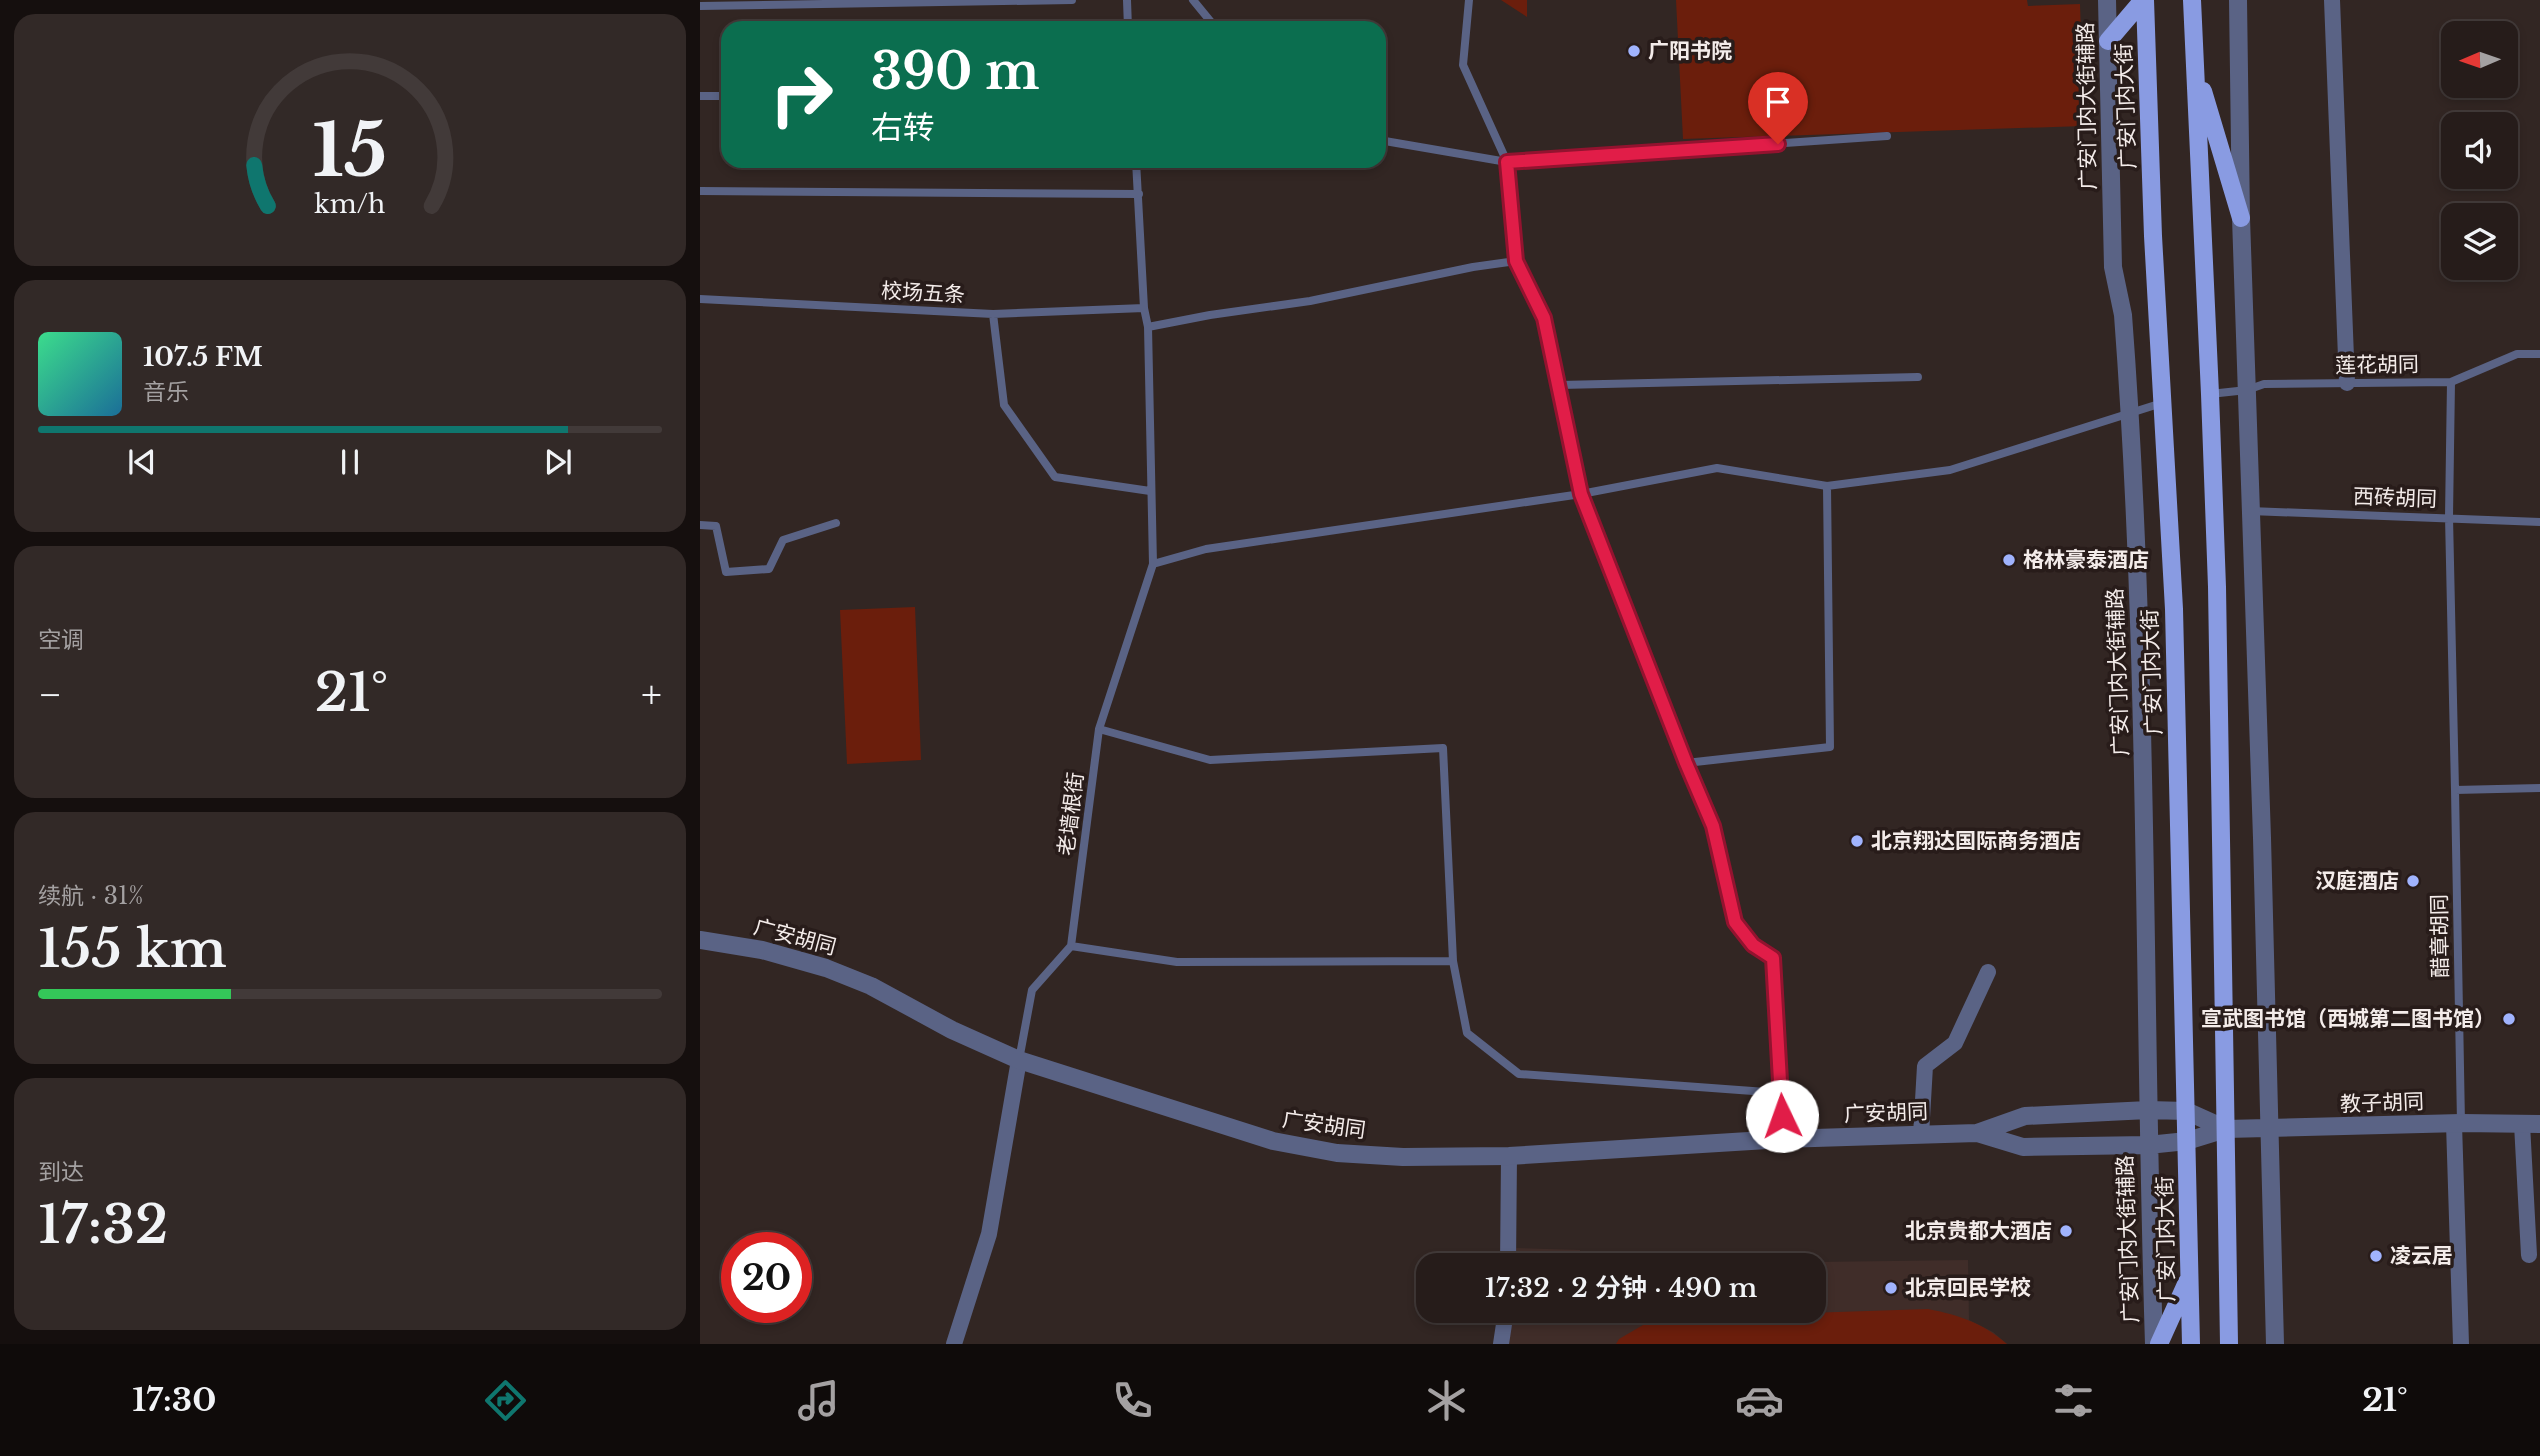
<!DOCTYPE html>
<html lang="zh">
<head>
<meta charset="utf-8">
<style>
  body { margin:0; font-family:"Libre Baskerville","Noto Sans SC",serif; background:#322927; color:#f1f3f6; height:100vh; display:flex; flex-direction:column; font-size:26px; white-space:nowrap }
  * { box-sizing:border-box; margin:0 }
  p { font-size:23px; color:#a4a1a2 }
  .icon { flex:none; width:38px; height:38px; fill:none; stroke:currentColor; stroke-width:2; stroke-linecap:round; stroke-linejoin:round }
  .map { position:relative; flex:1; overflow:hidden }
  .drawer { display:flex; flex-direction:column; gap:14px; padding:14px; background:#150f0e; width:700px }
  .drawer>* { flex:none }
  .banner { position:absolute; left:21px; top:21px; width:665px; height:147px; border-radius:21px; box-shadow:0 4px 10px #0003,0 0 0 2px #423a39; background:#0b6e4f; color:#fff; overflow:hidden }
  .needle { width:46px; rotate:268deg }
  .tools { position:absolute; left:1741px; top:21px; display:grid; gap:14px }
  .tools a { display:grid; place-items:center; width:77px; height:77px; border-radius:14px; background:#261c1a; box-shadow:0 4px 10px #0003,0 0 0 2px #423a39; font-size:35px }
  .speed { position:absolute; left:21px; top:1232px; display:flex; gap:14px; font-size:35px; font-weight:700; text-align:center }
  .speed>* { display:grid; place-content:center; width:91px; height:91px; border-radius:50%; background:#261c1a; box-shadow:0 4px 10px #0003,0 0 0 2px #423a39; line-height:1 }
  .speed .limit { border:10px solid #d22; background:#fff; color:#111 }
  .pin { position:absolute; display:grid; place-items:center; width:60px; height:60px; color:#fff; margin:-72px -30px; border-radius:50% 50% 50% 0; rotate:-45deg; box-shadow:0 0 7px #0007 }
  .pin .icon { rotate:45deg }
  .me { position:absolute; width:77px; margin:-38px; rotate:357deg; stroke-linejoin:round; filter:drop-shadow(0 0 5px #0008) }
  .turn { display:flex; align-items:center; gap:24px; height:147px; padding:0 35px; font-size:32px }
  .turn .icon { width:91px; height:91px; stroke-width:2.5 }
  .turn b { display:block; font-size:49px; line-height:60px }
  .big { font-size:52px; font-weight:600; line-height:1.1 }
  .drawer .widget { flex:1; display:flex; flex-direction:column; justify-content:center; gap:10px; min-width:0; padding:0 24px; border-radius:21px; background:#322927 }
  .drawer .dial { align-items:center; gap:0 }
  .dial svg { height:182px; overflow:visible; fill:none; stroke:#423a39; stroke-width:7; stroke-linecap:round; text-anchor:middle }
  .dial text { fill:#f1f3f6; stroke:none }
  .song { display:flex; align-items:center; gap:21px }
  .cover { width:84px; height:84px; border-radius:10px; background:linear-gradient(135deg,hsl(150 70% 55%),hsl(200 70% 35%)) }
  .played { height:7px; border-radius:4px; background:linear-gradient(90deg,#0f766e 85%,#423a39 85%) }
  .keys { display:flex; justify-content:space-around; direction:ltr }
  .heat { display:flex; justify-content:space-between; align-items:center; font-size:38px; direction:ltr }
  .charge { height:10px; border-radius:5px; background:linear-gradient(90deg,#34c759 31%,#423a39 0) }
  .trip { position:absolute; left:716px; top:1253px; width:410px; height:70px; border-radius:21px; background:#261c1a; box-shadow:0 4px 10px #0003,0 0 0 2px #423a39; font-weight:600; line-height:70px; text-align:center }
  .dock { display:flex; height:112px; justify-content:space-around; align-items:center; background:#0f0b0a; color:#a4a1a2 }
  .dock .icon { width:49px; height:49px }
  .dock .active { color:#0f766e }
  .dock b { font-size:32px; color:#f1f3f6 }
  main { display:flex; flex:1; min-height:0 }
  .map>svg:first-child { display:block }
</style>
</head>
<body>
<main>
<section class="drawer">
<div class="widget dial"><svg viewBox="0 0 100 80">
<path d="M14 69A42 42 0 1 1 86 69"/>
<path d="M14 69A42 42 0 0 1 8 51" stroke="#0f766e"/>
<text x="50" y="56" font-size="32" font-weight="700">15</text>
<text x="50" y="72" font-size="11">km/h</text>
</svg></div>
<div class="widget">
<div class="song"><i class="cover"></i><div><b>107.5 FM</b><p>音乐</p></div></div>
<div class="played"></div>
<div class="keys"><svg class="icon" aria-label="previous" viewBox="0 0 24 24"><path d="M18 5L8 12l10 7zM5 5v14"/></svg><svg class="icon" aria-label="pause" viewBox="0 0 24 24"><path d="M8 5v14M16 5v14"/></svg><svg class="icon" aria-label="next" viewBox="0 0 24 24"><path d="M6 5l10 7-10 7zM19 5v14"/></svg></div>
</div>
<div class="widget"><p>空调</p>
<div class="heat"><a>−</a><b class="big">21°</b><a>+</a></div>
</div>
<div class="widget"><p>续航 · 31%</p><b class="big">155 km</b><div class="charge"></div></div>
<div class="widget"><p>到达</p><b class="big">17:32</b></div>
</section>
<div class="map">
<svg width="1840" height="1344" viewBox="0 0 1840 1344">
  <rect width="100%" height="100%" fill="#322623"/>
  <path fill="#402d29" d="M814 1248 880 1250 881 1265 1268 1260 1269 1320 1293 1332 1307 1344H806L809 1311H1113V1265H813Z"/>
  <path fill="#6b1e0c" d="M801 0H827V17Z
    M976 0H1327L1328 6 1380 4 1384 126 983 139Z
    M215 607 221 760 147 764 140 610Z
    M1228 1309C1259 1315 1283 1323 1307 1344H916L919 1339 955 1318Z"/>
  <g fill="none" stroke-linecap="round" stroke-linejoin="round">
    <path stroke="#5a6385" stroke-width="8" d="M427 0 428 28
      M493 0 516 28
      M769 0 763 65 807 162 816 261 844 318 881 494 986 763 1013 826 1035 921 1053 945 1073 959 1082 1139
      M0 6 372 0
      M0 96H28
      M679 140 807 162 1187 136
      M436 161 444 308 448 327 453 564 506 549 881 494 1017 468 1127 486 1250 470 1462 403
      M0 191 439 194
      M0 299 293 314 444 308
      M293 314 304 405 355 477 450 491
      M448 327 510 315 610 301 773 267 816 261
      M1751 382 1749 517 1755 790 1840 788
      M860 385 1218 377
      M1510 394 1547 390 1564 384 1751 382 1817 354H1840
      M1550 511 1840 522
      M0 525 16 526 26 572 69 569 83 540 136 523
      M399 729 510 760 743 748 753 961 767 1033 819 1074 1081 1093
      M986 763 1130 747 1127 486
      M1755 790 1761 1123
      M371 946 477 962 753 961
      M319 1060 332 990 371 946 399 729 453 564"/>
    <path stroke="#5a6385" stroke-width="16" d="M1632 0 1647 383
      M1754 1124 1761 1344
      M1822 1124 1829 1255
      M1221 1135 1225 1066 1255 1043 1288 972
      M808 1265 809 1156
      M254 1344 289 1234 319 1060
      M801 1344 806 1311"/>
    <path stroke="#5a6385" stroke-width="18" d="M1407 0 1413 267 1423 315C1449 658 1443 1001 1454 1344
      M1538 0 1541 218 1562 838 1575 1344
      M0 940 62 950 126 968 171 986 252 1030 319 1060 573 1141 637 1153 703 1157 809 1156 1082 1139 1277 1133 1325 1116 1448 1110 1486 1111 1526 1129
      M1277 1133 1323 1147 1448 1145 1487 1141 1526 1129 1761 1123 1840 1124"/>
    <path stroke="#899be2" stroke-width="18" d="M1445 0 1453 236 1474 609 1491 1344
      M1492 0 1510 394 1517 587 1529 1344
      M1408 41 1443 0
      M1503 91 1541 218
      M1459 1344 1487 1282"/>
  </g>
  <g fill="none" stroke-linecap="round" stroke-linejoin="round">
    <defs>
      <path id="route" d="M1078 144 807 162 816 261 844 318 881 494 986 763 1013 826 1035 922 1053 945 1073 958 1082 1116"/>
    </defs>
    <use href="#route" stroke="#92132f" stroke-width="18"/>
    <use href="#route" stroke="#e11d48" stroke-width="12"/>
  </g>
  <g fill="#a0b3fd" stroke="#281c1a" stroke-width="2.5">
    <circle cx="934" cy="51" r="7"/>
    <circle cx="1309" cy="560" r="7"/>
    <circle cx="1157" cy="841" r="7"/>
    <circle cx="1713" cy="881" r="7"/>
    <circle cx="1809" cy="1019" r="7"/>
    <circle cx="1366" cy="1231" r="7"/>
    <circle cx="1676" cy="1256" r="7"/>
    <circle cx="1191" cy="1288" r="7"/>
  </g>
  <g text-anchor="middle" stroke-width="7" stroke-linejoin="round" paint-order="stroke">
    <g font-size="21" font-weight="bold" fill="#f4ecea" stroke="#281c1a" text-anchor="start">
      <text x="948" y="58">广阳书院</text>
      <text x="1323" y="567">格林豪泰酒店</text>
      <text x="1171" y="848">北京翔达国际商务酒店</text>
      <text x="1699" y="888" text-anchor="end">汉庭酒店</text>
      <text x="1795" y="1026" text-anchor="end">宣武图书馆（西城第二图书馆）</text>
      <text x="1352" y="1238" text-anchor="end">北京贵都大酒店</text>
      <text x="1690" y="1263">凌云居</text>
      <text x="1205" y="1295">北京回民学校</text>
    </g>
    <g font-size="21" fill="#f4ecea" stroke="#281c1a">
      <text transform="translate(1387 106) rotate(-91)" y="7">广安门内大街辅路</text>
      <text transform="translate(1426 106) rotate(-92)" y="7">广安门内大街</text>
      <text transform="translate(223 293) rotate(3)" y="7">校场五条</text>
      <text transform="translate(1677 365) rotate(-1)" y="7">莲花胡同</text>
      <text transform="translate(1695 498) rotate(2)" y="7">西砖胡同</text>
      <text transform="translate(1418 672) rotate(-92)" y="7">广安门内大街辅路</text>
      <text transform="translate(1452 672) rotate(-92)" y="7">广安门内大街</text>
      <text transform="translate(371 814) rotate(-83)" y="7">老墙根街</text>
      <text transform="translate(1740 936) rotate(-91)" y="7">醋章胡同</text>
      <text transform="translate(95 937) rotate(15)" y="7">广安胡同</text>
      <text transform="translate(1682 1103) rotate(-2)" y="7">教子胡同</text>
      <text transform="translate(1186 1113) rotate(-2)" y="7">广安胡同</text>
      <text transform="translate(624 1125) rotate(8)" y="7">广安胡同</text>
      <text transform="translate(1428 1239) rotate(-92)" y="7">广安门内大街辅路</text>
      <text transform="translate(1466 1239) rotate(-91)" y="7">广安门内大街</text>
    </g>
  </g>
</svg>
<div class="tools">
<a><svg class="needle" viewBox="-14 -14 28 28"><path d="M0-13l5 13h-10z" fill="#e53935"/><path d="M0 13l5-13h-10z" fill="#a4a1a2"/></svg></a>
<a><svg class="icon" aria-label="sound" viewBox="0 0 24 24"><path d="M4 9h4l5-4v14l-5-4H4zM17 9q2 3 0 6"/></svg></a>
<a><svg class="icon" aria-label="layers" viewBox="0 0 24 24"><path d="M12 4l9 5-9 5-9-5zM3 14l9 5 9-5"/></svg></a>
</div>
<div class="speed"><div class="limit">20</div></div>
<div class="pin" style="left:1078px;top:144px;background:#d93025"><svg class="icon" aria-label="arrive" viewBox="0 0 24 24"><path d="M6 21V4h12l-3 4 3 4H6"/></svg></div>
<svg class="me" style="left:1082px;top:1116px" viewBox="-20 -20 40 40"><circle r="19" fill="#fff"/><path d="M0-13L10 11 0 6-10 11z" fill="#e11d48"/></svg>
<div class="trip">17:32 · 2 分钟 · 490 m</div>
<div class="banner">
<div class="turn"><svg class="icon" aria-label="right" viewBox="0 0 24 24"><path d="M7 20v-9h11M14 6l5 5-5 5"/></svg><div><b>390 m</b>右转</div></div>
</div>
</div>
</main>
<nav class="dock">
<b>17:30</b>
<svg class="icon active" aria-label="directions" viewBox="0 0 24 24"><path d="M12 3l9 9-9 9-9-9zM9 14v-3h6M13 9l2 2-2 2"/></svg>
<svg class="icon" aria-label="music" viewBox="0 0 24 24"><path d="M9 18V5l10-2v13"/><circle cx="6" cy="18" r="3"/><circle cx="16" cy="16" r="3"/></svg>
<svg class="icon" aria-label="phone" viewBox="0 0 24 24"><path d="M5 4h4l2 5-3 2q2 4 5 5l2-3 5 2v4C11 20 4 13 5 4z"/></svg>
<svg class="icon" aria-label="climate" viewBox="0 0 24 24"><path d="M12 3v18M4 7l16 10M4 17L20 7"/></svg>
<svg class="icon" aria-label="car" viewBox="0 0 24 24"><path d="M5 17H2v-5l4-1 3-4h7l3 4 3 1v5h-3M9 17h6M6 11h13"/><circle cx="7" cy="17" r="2"/><circle cx="17" cy="17" r="2"/></svg>
<svg class="icon" aria-label="filters" viewBox="0 0 24 24"><path d="M4 7h16M4 17h16"/><circle cx="9" cy="7" r="2"/><circle cx="15" cy="17" r="2"/></svg>
<b>21°</b>
</nav>
</body>
</html>
